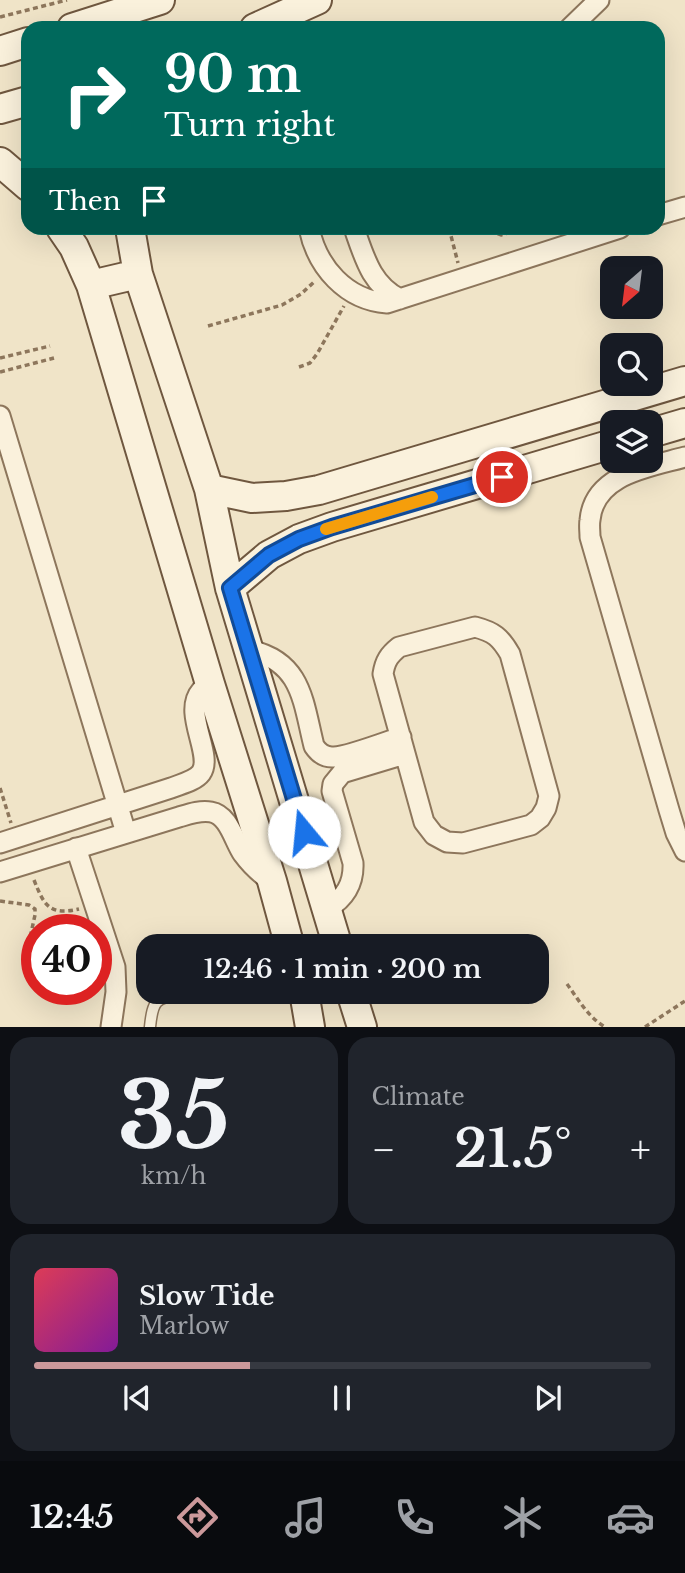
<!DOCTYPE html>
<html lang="en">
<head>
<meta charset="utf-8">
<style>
  body { margin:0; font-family:"Libre Baskerville",serif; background:#20242c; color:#f1f3f6; height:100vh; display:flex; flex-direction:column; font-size:26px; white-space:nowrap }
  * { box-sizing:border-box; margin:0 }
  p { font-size:23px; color:#9ea1a6 }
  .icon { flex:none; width:38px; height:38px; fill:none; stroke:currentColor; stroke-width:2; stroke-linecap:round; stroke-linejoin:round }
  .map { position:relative; height:1027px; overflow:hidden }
  .side { display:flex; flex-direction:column; gap:10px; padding:10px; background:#0d0f14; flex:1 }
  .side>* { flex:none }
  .banner { position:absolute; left:21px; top:21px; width:644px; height:214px; border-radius:21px; box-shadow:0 7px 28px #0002; background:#00695c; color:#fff; overflow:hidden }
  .needle { width:46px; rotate:208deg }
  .buttons { position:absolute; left:600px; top:256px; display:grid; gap:14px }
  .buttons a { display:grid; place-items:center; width:63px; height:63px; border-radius:14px; background:#171b24; box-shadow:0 7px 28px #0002; font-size:35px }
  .speed { position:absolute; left:21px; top:914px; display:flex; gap:14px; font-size:35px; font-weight:700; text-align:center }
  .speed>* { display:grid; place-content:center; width:91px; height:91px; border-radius:50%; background:#171b24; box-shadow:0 7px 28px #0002; line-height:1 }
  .speed .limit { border:10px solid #d22; background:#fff; color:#111 }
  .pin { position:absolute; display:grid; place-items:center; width:60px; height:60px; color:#fff; margin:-30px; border:4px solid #fff; border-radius:50%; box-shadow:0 2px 7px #0007 }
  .me { position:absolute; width:77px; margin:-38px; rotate:343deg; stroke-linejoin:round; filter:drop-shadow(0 0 5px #0008) }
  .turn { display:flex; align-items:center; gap:24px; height:147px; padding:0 28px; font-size:32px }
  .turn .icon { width:91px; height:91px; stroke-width:2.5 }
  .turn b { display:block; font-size:49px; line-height:60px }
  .then { display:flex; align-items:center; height:66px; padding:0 28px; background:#0003; gap:14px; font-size:26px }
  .big { font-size:52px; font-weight:600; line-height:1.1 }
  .side .card { flex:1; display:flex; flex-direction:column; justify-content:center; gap:10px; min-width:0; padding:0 24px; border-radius:21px; background:#20242c }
  .side .dial { align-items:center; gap:0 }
  .dial b { font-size:91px; line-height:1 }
  .song { display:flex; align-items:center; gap:21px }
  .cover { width:84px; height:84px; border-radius:10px; background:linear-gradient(135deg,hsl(350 70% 55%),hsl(290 70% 35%)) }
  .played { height:7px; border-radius:4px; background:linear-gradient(90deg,#cc999b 35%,#363941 35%) }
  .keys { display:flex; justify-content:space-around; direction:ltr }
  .heat { display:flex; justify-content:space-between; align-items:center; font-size:38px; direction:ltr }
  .side .tiles { flex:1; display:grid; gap:10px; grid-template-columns:1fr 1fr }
  .card:last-child { grid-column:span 2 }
  .trip { position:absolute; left:136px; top:934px; width:413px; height:70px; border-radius:21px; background:#171b24; box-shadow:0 7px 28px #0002; font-weight:600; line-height:70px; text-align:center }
  .tabs { display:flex; height:112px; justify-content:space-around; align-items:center; background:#090b0e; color:#9ea1a6 }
  .tabs .icon { width:49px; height:49px }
  .tabs .on { color:#cc999b }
  .tabs b { font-size:32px; color:#f1f3f6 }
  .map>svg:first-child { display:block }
</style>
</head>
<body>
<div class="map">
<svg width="685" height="1027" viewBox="0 0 685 1027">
  <rect width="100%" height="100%" fill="#f0e4c8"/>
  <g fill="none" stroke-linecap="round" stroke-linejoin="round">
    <defs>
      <path id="lane" d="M150 1027C153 997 157 999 185 992"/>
      <path id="street" d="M570 28 599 0
        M658 215 685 207
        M309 228C317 267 346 300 387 303L620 228
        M354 228C364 256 371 285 400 299
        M0 416 126 833
        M685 457C649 467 594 474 590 520 589 525 590 531 590 537L669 810 676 833 685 851
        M475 627C494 632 500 637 510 654L549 796 546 808 540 818 531 825 463 843 447 842 434 835 424 822 383 674C385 661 389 655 399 647Z
        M249 650C302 661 303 702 314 746 318 752 323 757 332 757 344 758 386 742 401 737
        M0 843 171 788C181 784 195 781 201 773 214 755 182 713 201 691 204 688 207 686 210 684
        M76 848 115 967 116 992 111 1027
        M0 872 179 817C189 814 200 810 211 812 229 815 234 841 243 854 251 865 261 874 271 881
        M327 909C345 898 354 884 353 863L332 791 333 784 342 773 405 754"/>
      <path id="secondary" d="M72 28 160 0
        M255 28 317 0
        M0 51 28 42
        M0 109 28 101
        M0 162 28 186
        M61 228 74 247 91 285 210 684 272 881 290 947
        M130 228 138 274 209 489 230 588 338 947
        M91 285 138 274
        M651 433 685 423
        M209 489 252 498 286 496 319 490 685 381
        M230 588 269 555 299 539 332 527 612 444
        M304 992 310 1027
        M351 992 362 1027"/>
    </defs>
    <use href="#lane" stroke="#8d765c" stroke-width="13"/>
    <use href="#street" stroke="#8d765c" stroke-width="23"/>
    <use href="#secondary" stroke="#6f573f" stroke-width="32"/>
    <path stroke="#8d765c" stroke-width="3.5" stroke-dasharray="5 3.5" stroke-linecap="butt" d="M0 17 67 0
      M658 186 663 194
      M417 228 433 231 451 228
      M449 228 458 263
      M492 228 494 232 501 235 525 228
      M208 326 282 305 301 294 314 282
      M0 358 50 346
      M299 367 310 363 317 354 344 306
      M0 372 54 358
      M0 788 11 823
      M34 880C44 905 49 916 79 909
      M0 901 29 905 35 909V915L26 956 28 963 37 966
      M567 984C578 999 588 1017 605 1027
      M645 1027 685 1001"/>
    <use href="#lane" stroke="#faf1dc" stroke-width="10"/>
    <use href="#street" stroke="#faf1dc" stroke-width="19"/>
    <use href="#secondary" stroke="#faf1dc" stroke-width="28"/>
  </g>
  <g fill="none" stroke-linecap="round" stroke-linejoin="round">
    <defs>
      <path id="route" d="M304 832 230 588 269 555 299 539 332 527 502 477"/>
    </defs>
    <use href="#route" stroke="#114b97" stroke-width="18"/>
    <use href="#route" stroke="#1a73e8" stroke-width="12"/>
    <path stroke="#f59e0b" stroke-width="12" d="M326 529 432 497"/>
  </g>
</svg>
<div class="buttons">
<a><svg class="needle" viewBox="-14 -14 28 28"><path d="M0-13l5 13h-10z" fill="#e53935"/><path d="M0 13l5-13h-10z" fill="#9ea1a6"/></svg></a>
<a><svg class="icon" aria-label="search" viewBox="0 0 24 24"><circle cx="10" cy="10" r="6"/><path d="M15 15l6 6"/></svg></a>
<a><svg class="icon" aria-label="layers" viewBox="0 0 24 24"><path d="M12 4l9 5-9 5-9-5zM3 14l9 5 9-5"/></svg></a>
</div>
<div class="speed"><div class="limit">40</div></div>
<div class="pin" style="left:502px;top:477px;background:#d93025"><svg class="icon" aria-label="arrive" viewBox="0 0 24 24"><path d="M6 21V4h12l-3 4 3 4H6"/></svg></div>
<svg class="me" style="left:304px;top:832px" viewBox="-20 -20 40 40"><circle r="19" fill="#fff"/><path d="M0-13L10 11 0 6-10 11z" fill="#1a73e8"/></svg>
<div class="trip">12:46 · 1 min · 200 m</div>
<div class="banner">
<div class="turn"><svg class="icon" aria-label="right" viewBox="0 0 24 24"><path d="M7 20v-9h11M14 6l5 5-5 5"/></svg><div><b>90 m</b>Turn right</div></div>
<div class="then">Then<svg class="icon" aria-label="arrive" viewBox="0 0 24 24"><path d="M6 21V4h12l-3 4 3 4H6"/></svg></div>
</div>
</div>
<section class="side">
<div class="tiles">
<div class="card dial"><b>35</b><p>km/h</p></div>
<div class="card"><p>Climate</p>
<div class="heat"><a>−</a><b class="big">21.5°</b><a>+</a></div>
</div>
<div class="card">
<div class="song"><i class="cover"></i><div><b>Slow Tide</b><p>Marlow</p></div></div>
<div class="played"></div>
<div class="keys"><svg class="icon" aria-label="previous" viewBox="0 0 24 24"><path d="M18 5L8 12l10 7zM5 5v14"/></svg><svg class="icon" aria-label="pause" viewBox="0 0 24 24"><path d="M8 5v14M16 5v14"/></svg><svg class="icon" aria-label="next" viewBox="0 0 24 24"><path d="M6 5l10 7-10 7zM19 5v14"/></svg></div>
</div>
</div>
</section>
<nav class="tabs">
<b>12:45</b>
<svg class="icon on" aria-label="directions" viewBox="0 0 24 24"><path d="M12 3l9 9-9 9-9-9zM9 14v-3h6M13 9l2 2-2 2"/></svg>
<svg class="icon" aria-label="music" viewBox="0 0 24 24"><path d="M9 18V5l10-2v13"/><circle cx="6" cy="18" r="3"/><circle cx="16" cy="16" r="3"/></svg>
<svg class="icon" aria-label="phone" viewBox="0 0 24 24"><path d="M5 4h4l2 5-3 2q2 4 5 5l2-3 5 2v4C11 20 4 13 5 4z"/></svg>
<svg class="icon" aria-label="climate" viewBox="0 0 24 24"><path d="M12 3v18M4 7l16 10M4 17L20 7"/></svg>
<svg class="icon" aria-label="car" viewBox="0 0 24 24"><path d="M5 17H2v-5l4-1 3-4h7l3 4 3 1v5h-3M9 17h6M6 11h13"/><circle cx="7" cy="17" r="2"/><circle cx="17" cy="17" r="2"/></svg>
</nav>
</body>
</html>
